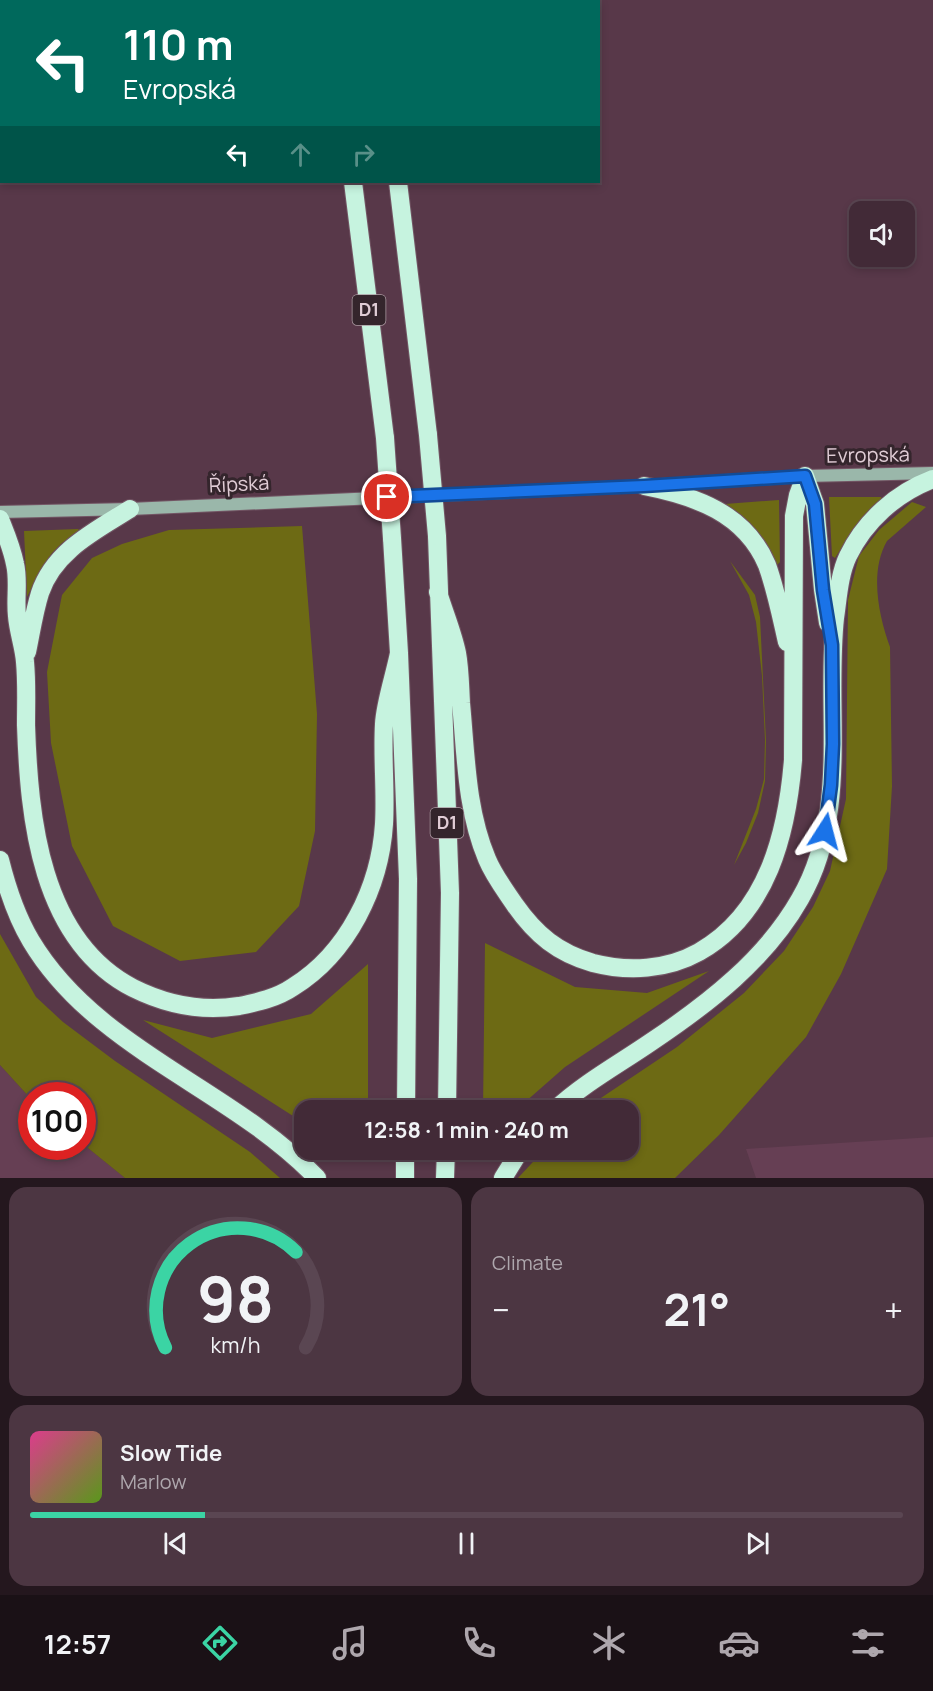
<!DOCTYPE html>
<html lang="en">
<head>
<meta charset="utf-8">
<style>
  body { margin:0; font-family:Manrope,sans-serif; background:#4c3642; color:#f1f3f6; height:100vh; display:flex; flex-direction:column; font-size:22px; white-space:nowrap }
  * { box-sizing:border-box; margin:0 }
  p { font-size:20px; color:#aea7ad }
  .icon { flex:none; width:33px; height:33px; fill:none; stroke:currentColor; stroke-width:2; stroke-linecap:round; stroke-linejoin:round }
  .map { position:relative; height:1178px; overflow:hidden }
  .details { display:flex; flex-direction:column; gap:9px; padding:9px; background:#24171e; flex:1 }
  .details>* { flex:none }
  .banner { position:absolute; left:0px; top:0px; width:600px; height:183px; box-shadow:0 3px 9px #0003,0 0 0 2px #5a4652; background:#00695c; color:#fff; overflow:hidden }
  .fabs { position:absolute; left:849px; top:201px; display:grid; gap:12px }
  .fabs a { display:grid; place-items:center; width:66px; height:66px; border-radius:12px; background:#422a37; box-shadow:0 3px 9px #0003,0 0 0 2px #5a4652; font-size:30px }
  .speed { position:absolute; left:18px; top:1082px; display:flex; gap:12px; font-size:30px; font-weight:700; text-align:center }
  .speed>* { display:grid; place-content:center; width:78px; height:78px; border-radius:50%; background:#422a37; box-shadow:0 3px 9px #0003,0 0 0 2px #5a4652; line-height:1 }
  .speed .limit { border:9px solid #d22; background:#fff; color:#111 }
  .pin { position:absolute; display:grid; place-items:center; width:51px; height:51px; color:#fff; margin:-26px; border:3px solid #fff; border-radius:50%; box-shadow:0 2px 6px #0007 }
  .me { position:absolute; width:66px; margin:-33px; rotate:9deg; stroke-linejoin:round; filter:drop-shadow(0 0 4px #0008) }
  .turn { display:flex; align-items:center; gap:21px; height:126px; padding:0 24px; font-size:27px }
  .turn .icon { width:78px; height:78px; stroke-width:2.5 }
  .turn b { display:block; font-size:42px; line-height:51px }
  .lanes { display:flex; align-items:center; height:57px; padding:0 24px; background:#0003; justify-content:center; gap:30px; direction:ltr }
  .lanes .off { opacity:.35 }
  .big { font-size:45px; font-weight:700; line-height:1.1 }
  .details .card { flex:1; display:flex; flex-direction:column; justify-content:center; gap:9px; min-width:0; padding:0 21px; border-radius:18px; background:#4c3642 }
  .details .dial { align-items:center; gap:0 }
  .dial svg { height:156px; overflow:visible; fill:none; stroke:#5a4652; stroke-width:7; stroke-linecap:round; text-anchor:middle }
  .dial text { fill:#f1f3f6; stroke:none }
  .song { display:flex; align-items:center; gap:18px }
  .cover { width:72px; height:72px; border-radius:9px; background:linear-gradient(135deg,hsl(330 70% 55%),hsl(90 70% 35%)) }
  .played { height:6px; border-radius:3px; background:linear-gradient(90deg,#3bd4a4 20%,#5a4652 20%) }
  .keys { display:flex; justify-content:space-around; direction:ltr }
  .heat { display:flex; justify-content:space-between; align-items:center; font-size:33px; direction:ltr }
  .details .tiles { flex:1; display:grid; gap:9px; grid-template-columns:1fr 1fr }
  .card:last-child { grid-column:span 2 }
  .trip { position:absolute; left:294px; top:1100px; width:345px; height:60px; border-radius:18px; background:#422a37; box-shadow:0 3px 9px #0003,0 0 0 2px #5a4652; font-weight:700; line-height:60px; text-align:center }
  .tabs { display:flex; height:96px; justify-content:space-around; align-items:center; background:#1a1116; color:#aea7ad }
  .tabs .icon { width:42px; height:42px }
  .tabs .active { color:#3bd4a4 }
  .tabs b { font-size:27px; color:#f1f3f6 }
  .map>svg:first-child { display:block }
</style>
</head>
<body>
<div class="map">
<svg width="933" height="1178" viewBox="0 0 933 1178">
  <rect width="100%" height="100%" fill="#583849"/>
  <path fill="#663f54" d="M0 1065 31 1099 32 1146H82L83 1144 125 1178H0Z
    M933 1137V1178H756L746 1149Z"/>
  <path fill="#6d6a14" d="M829 497H881L882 499 856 525 835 558 832 556Z
    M779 500 780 562 777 565C765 540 748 519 725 504Z
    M912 502 926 507 887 541C869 572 879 617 890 647L892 786 887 869 841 974 806 1037 719 1135 675 1178H518L545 1149H628V1110H583L677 1047 744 993 784 951 813 907 830 871 846 799 848 600 859 556 879 530Z
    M302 526 317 714 315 831 299 906 256 952 180 961 113 926 72 846 51 743 47 672 62 595 92 558 122 544 169 530Z
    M78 529 80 531 62 543 52 553 43 566 27 597 24 531Z
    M730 561 755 595 760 617 766 741 765 781 758 813 746 843 734 865 756 809 764 779 765 740 762 676 756 622 749 595Z
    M0 934 36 997 63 1022 115 1061 250 1152 280 1178H125L83 1144 82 1095H32L31 1099 0 1065Z
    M485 943 575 987 647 993 709 971 565 1067 516 1110H483Z
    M368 964V1110H304V1123L143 1020 212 1038 311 1014Z"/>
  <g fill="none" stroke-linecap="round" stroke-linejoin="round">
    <defs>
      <path id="secondary" d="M0 512 130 509 644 486 805 476 933 473"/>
      <path id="highway" d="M329 0V2
        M376 0 377 2
        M353 182 385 438
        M398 182 428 435
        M805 476 815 504 823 590 828 623
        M644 486C695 496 745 513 767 565 776 590 781 616 787 642
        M0 519C6 534 12 548 15 564 19 580 15 599 17 616 18 631 24 647 25 662 27 683 26 704 26 725 29 817 40 940 133 988 167 1005 201 1012 239 1006 258 1002 277 998 293 987 348 953 380 887 384 824 386 791 382 757 384 724 385 703 395 674 399 653
        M437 536 450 893 447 1110
        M392 538 399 653 408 879 406 1110
        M438 592C444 612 453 633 457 653 460 669 460 686 461 703 466 755 466 809 487 859 494 876 505 890 515 905 536 935 558 953 593 963 628 972 667 970 699 952 768 913 787 833 793 760L794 516 798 495 805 476
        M27 652C31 633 34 612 40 593 54 551 95 531 130 509
        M0 860C7 888 16 916 31 941 96 1050 231 1088 317 1178
        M555 1110C584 1083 619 1064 651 1042 708 1004 766 959 800 899 850 813 825 711 835 618 838 598 839 575 848 556 865 521 896 493 933 479
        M405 1178V1149
        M445 1178 446 1149
        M503 1178 521 1149"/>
    </defs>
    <use href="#secondary" stroke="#735665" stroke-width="14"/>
    <use href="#highway" stroke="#735665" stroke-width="20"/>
    <use href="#secondary" stroke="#9ab7aa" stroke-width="12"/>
    <use href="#highway" stroke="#c6f3df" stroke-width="18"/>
    <defs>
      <path id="highway-bridge" d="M428 435 437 536
        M385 438 392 538"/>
    </defs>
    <use href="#highway-bridge" stroke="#735665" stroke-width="20" stroke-linecap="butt"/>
    <use href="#highway-bridge" stroke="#c6f3df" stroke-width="18"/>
  </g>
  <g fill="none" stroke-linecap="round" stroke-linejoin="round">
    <defs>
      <path id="route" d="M387 497 644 486 805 476 815 504 823 590 832 645 833 744 831 785 825 831"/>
    </defs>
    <use href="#route" stroke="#114b97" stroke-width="15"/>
    <use href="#route" stroke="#1a73e8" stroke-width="10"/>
  </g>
  <g text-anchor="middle" stroke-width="6" stroke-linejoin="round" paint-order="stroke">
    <g fill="#34252c" stroke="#ac9aa2" stroke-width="1.5">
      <rect x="352.5" y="295" width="33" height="30" rx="4.5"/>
      <rect x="430.5" y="808" width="33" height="30" rx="4.5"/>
    </g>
    <g font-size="18" font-weight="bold" fill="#e0ccd5">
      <text x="369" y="316">D1</text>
      <text x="447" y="829">D1</text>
    </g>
    <g font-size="20" fill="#e0ccd5" stroke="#34252c">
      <text transform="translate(868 455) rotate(-1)" y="7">Evropská</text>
      <text transform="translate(239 484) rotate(-3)" y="7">Řípská</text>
    </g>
  </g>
</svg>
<div class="fabs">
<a><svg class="icon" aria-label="sound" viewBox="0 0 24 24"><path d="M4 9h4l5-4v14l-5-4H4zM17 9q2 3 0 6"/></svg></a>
</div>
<div class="speed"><div class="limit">100</div></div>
<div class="pin" style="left:387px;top:497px;background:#d93025"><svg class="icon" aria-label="arrive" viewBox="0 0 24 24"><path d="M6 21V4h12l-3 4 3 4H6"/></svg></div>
<svg class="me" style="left:825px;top:831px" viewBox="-20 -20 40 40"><path d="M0-17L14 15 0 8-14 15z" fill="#1a73e8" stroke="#fff" stroke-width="4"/></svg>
<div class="trip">12:58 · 1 min · 240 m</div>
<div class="banner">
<div class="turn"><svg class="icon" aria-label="left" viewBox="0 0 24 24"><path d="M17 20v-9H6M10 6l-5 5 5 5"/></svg><div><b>110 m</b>Evropská</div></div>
<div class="lanes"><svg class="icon" aria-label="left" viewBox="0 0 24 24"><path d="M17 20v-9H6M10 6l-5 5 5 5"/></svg><svg class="icon off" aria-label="ahead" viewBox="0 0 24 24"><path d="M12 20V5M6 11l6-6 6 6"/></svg><svg class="icon off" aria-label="right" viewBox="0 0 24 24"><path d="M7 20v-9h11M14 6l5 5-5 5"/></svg></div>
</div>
</div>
<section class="details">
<div class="tiles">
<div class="card dial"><svg viewBox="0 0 100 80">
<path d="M14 69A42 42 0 1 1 86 69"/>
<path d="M14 69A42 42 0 0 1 81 20" stroke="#3bd4a4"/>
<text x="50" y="56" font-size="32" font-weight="700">98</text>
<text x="50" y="72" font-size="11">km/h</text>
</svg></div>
<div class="card"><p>Climate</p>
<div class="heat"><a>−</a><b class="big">21°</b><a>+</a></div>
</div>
<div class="card">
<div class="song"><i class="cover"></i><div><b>Slow Tide</b><p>Marlow</p></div></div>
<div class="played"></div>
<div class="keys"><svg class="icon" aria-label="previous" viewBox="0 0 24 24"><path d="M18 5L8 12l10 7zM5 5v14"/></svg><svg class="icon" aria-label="pause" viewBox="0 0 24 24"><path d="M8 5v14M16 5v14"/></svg><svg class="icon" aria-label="next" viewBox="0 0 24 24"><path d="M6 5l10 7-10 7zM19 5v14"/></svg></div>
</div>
</div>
</section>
<nav class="tabs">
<b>12:57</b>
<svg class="icon active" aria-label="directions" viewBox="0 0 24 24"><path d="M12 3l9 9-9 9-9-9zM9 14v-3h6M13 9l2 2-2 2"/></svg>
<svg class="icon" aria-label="music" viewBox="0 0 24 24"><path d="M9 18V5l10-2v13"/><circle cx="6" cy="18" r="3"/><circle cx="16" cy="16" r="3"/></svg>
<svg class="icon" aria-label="phone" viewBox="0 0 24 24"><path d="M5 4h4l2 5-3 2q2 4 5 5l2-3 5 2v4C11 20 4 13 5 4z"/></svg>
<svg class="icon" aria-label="climate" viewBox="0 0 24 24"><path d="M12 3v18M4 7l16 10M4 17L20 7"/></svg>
<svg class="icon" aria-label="car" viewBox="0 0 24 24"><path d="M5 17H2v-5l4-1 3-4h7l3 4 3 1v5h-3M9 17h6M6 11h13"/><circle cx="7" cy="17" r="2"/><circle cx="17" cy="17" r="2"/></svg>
<svg class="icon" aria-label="filters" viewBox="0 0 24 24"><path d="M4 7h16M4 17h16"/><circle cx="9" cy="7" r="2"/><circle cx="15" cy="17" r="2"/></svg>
</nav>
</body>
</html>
